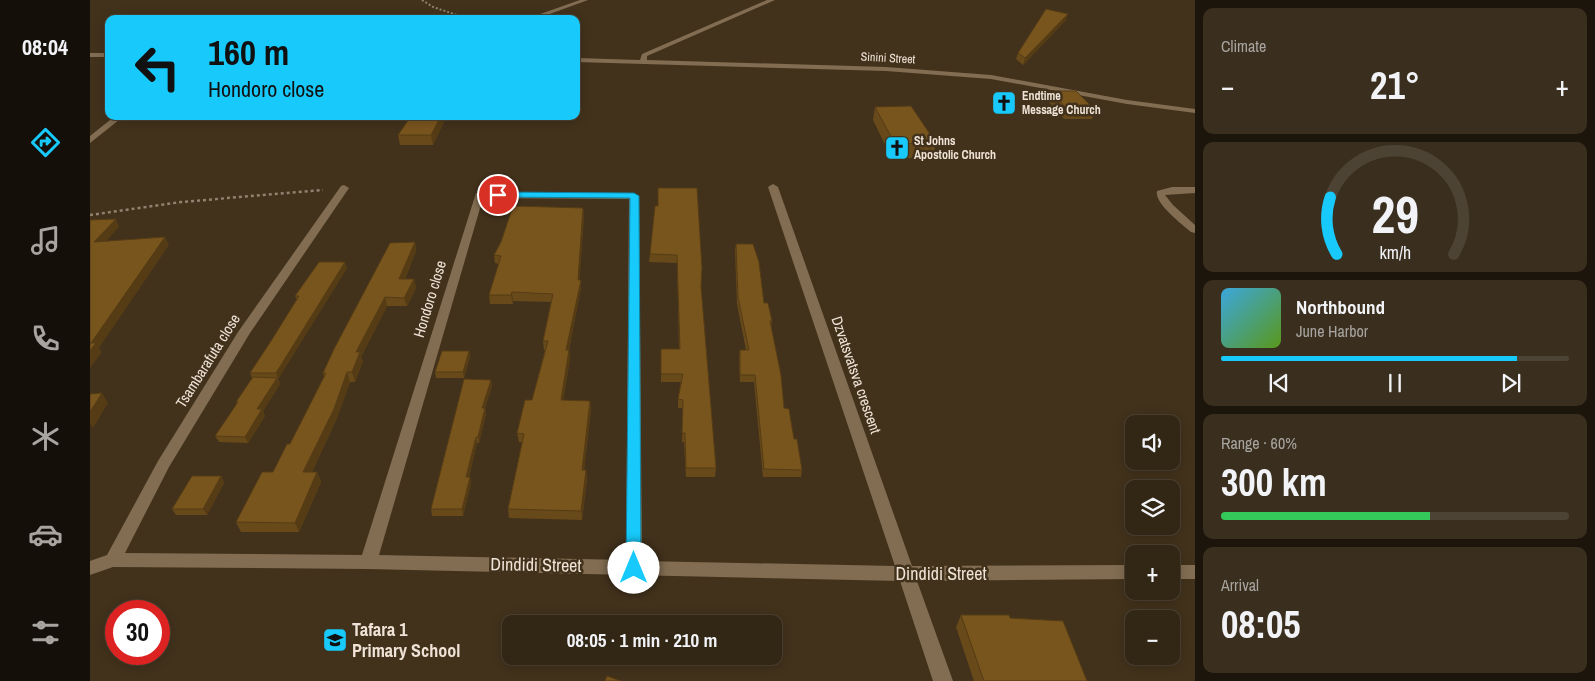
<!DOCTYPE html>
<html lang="en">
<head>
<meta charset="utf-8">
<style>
  body { margin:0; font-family:"Archivo Narrow",sans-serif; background:#3a2e1e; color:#f1f3f6; height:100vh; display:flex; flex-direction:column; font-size:19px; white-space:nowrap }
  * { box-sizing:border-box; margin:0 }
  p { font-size:16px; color:#a8a5a0 }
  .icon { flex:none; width:28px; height:28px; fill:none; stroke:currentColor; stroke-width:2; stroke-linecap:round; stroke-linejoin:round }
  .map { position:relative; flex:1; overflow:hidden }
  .side { display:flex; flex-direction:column; gap:8px; padding:8px; background:#1c150c; width:400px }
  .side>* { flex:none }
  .top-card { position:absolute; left:15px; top:15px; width:475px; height:105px; border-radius:10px; box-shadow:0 2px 12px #0003,0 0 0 1px #4d4334; background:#17cafb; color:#111; overflow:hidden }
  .fabs { position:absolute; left:1035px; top:415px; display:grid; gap:10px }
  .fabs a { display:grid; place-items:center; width:55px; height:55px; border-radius:10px; background:#322615; box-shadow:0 2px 12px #0003,0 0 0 1px #4d4334; font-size:25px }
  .speed { position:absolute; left:15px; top:600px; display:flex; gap:10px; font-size:25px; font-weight:700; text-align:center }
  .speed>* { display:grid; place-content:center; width:65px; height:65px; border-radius:50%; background:#322615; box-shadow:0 2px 12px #0003,0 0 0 1px #4d4334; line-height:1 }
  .speed .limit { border:8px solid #d22; background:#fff; color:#111 }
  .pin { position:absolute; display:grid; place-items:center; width:42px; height:42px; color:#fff; margin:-21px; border:2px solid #fff; border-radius:50%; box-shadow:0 1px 5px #0007 }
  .me { position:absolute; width:55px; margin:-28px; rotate:0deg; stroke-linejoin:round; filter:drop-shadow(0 0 4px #0008) }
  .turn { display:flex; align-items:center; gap:18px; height:105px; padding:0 20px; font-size:22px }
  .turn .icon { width:65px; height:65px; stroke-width:2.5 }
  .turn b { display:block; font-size:35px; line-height:42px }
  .big { font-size:38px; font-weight:700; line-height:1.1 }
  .side .tile { flex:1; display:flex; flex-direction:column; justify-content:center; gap:8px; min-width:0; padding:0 18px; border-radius:10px; background:#3a2e1e }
  .side .dial { align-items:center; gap:0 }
  .dial svg { height:130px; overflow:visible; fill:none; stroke:#4d4334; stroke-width:7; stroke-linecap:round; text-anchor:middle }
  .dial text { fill:#f1f3f6; stroke:none }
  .song { display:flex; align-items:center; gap:15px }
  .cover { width:60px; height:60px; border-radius:8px; background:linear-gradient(135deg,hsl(200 70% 55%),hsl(90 70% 35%)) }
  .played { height:5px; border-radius:2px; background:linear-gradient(90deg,#17cafb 85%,#4d4334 85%) }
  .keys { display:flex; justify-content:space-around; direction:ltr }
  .heat { display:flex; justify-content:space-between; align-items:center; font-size:28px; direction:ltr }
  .charge { height:8px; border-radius:4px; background:linear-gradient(90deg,#34c759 60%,#4d4334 0) }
  .trip { position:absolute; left:412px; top:615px; width:280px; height:50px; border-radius:10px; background:#322615; box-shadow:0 2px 12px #0003,0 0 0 1px #4d4334; font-weight:700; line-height:50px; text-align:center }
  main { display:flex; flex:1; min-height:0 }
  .dock { display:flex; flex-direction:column; width:90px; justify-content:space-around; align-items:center; background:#140f08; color:#a8a5a0 }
  .dock .icon { width:35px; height:35px }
  .dock .on { color:#17cafb }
  .dock b { font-size:22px; color:#f1f3f6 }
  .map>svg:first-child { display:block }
</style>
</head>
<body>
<main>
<nav class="dock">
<b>08:04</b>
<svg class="icon on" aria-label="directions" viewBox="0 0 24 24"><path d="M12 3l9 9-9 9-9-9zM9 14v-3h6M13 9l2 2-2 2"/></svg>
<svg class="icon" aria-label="music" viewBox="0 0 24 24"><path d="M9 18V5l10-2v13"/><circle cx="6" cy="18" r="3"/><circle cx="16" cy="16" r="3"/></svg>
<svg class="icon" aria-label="phone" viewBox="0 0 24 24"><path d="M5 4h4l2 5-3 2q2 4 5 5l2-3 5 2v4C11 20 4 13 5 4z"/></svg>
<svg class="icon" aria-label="climate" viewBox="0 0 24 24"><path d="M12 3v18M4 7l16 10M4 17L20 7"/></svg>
<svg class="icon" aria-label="car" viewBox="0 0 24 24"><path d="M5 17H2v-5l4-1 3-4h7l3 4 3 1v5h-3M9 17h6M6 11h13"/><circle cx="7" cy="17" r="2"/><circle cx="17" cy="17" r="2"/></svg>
<svg class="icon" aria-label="filters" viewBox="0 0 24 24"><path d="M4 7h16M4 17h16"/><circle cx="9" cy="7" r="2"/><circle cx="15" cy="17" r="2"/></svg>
</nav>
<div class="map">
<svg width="1105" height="681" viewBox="0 0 1105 681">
  <rect width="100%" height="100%" fill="#42321c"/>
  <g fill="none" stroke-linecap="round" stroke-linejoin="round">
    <path stroke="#908270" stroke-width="2" stroke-dasharray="2 2" stroke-linecap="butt" d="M332 0 343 7 379 19"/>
    <path stroke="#908270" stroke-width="2.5" stroke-dasharray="3 3" stroke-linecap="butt" d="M0 215 91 202 233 190"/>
    <path fill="#826d52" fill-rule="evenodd" d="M490 0H498L446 19H436Z
      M677 0H685L557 56V60L796 67 901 75 1037 100 1105 109V113L1037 104 901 79 796 71 486 62V58L550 60 552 54Z
      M0 53H19V57H0Z
      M25 116H34L0 143V136Z
      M683 184 688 187 822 566 1044 565V579L827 581 863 681H843L810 581 278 569 23 567 0 575V561L17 555 68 461 148 332 251 186 254 185 259 188 160 333 79 467 35 553 272 555 386 193H544L549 196 552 561 805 566 678 187ZM393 198 539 199 536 560 289 555Z
      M1082 187H1105V193L1075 195 1083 205 1105 225V233L1101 232C1092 224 1064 203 1067 191Z
      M1081 565H1105V579H1081Z"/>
  </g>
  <path fill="#68491a" d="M976 20 933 65 926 59 928 53Z
    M960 91 1005 110 1002 119H974L957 100Z
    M785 107 846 143 843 157 802 159 783 120Z
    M354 122 343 145H310L308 135Z
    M565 206 611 287 626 468 625 477H596L594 442H592L593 408H588V399L591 382H571V349H589L587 263 559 262 560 254Z
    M493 208 494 216 489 280 491 288 479 350 480 359 473 400 500 401 501 410 494 470H496L497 479 492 520 419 518 418 509 432 442H429L427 433 442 400 455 350H454L453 341 461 302 423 301V304H400L399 295 409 264 405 263 404 255Z
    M325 242 326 251 315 279H324L326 288 317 306H297L271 357 273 361 265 382H260L247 418 222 472H227L231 482 209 532H151L146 522 183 472 200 444 234 377 233 373Z
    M646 244 682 321 681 328 694 408 712 470 711 477H673L664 382H650L649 357 650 350H656L647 304 645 251Z
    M257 268 188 379 190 384 173 411 175 416 158 443 129 442 125 436 147 404 146 402 162 378 160 373 181 341 207 300 205 296Z
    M379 351 380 357 374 378H346L345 372Z
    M401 380 402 386 395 408 396 414 389 443H387L379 477H380L381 483 373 516H342L341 509Z
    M131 476 134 483 117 515H86L82 509Z
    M871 615 920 618 997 681H884L866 627Z"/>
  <path fill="#553c15" d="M978 14 976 20 933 65 935 58Z
    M351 116H353L354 122 343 145 341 135Z
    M493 208 494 216 489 288 488 280Z
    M26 219 29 227 8 250 4 242Z
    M75 237 79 245 9 348 12 352 0 368V351L1 343Z
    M325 242 326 251 311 287 309 279Z
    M255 262 257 268 188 379 186 373Z
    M324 279 326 288 317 306 314 298Z
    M491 280V288L477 359 476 350Z
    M422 292 423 301V304L421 295Z
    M295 297 297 306 271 357 273 361 265 382 262 372 266 352Z
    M479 350 480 359 472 409 471 400Z
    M379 351 380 357 374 378 373 372Z
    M257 372 260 382 247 418 217 482 213 472Z
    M187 378 190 384 173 411 175 416 158 443 155 437 167 409Z
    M401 380 402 386 395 408 396 414 389 443 388 437 392 408Z
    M12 393 18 403 3 428 0 424V412Z
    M500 401 501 410 493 479 492 470Z
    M386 437 387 443 377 483 376 477Z
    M496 470 497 479 492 520 491 511Z
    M227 472 231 482 209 532 205 523Z
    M131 476 134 483 117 515 113 509Z
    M380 477 381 483 373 516 372 509Z"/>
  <path fill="#79551e" stroke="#553c15" d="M956 9 978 14 935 58 928 53Z
    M960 91H986L1005 110H978Z
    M821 106 846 143 805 144 785 107Z
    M321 116H351L341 135H308Z
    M568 188H607L612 268 611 286 626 468H596L595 433H592L593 400 588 399 593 374H571V349H590L587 255 560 254 565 206H568Z
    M423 206 493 208 488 280H491L476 350H479L471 400 500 401 492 470H496L491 511 418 509 434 434 427 433 435 400H442L458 341H453L463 294 422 292 421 295H399L411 256 404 255 411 242Z
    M26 219 4 242 75 237 1 343H0V220Z
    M325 242 309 279H324L314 298 295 297 266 352H270L262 372H257L244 409 213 472H227L205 523 146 522 172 472H183L197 444H200L236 373H233L244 349 300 243Z
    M646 244H663L669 262 674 303H678L682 321H680L691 375 694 408 699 409 704 439H707L712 470 674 469 665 375H650V350H659L648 297Z
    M229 262H255L186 373H160L181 341 209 296H205Z
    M0 343H6L0 351Z
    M352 351H379L373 372H345Z
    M163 377 187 378 167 409H172L155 437 125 436 148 402H146Z
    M374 379 401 380 392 408H395L388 437H386L376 477H380L372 509H341Z
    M12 393 0 412V394Z
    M102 476H131L113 509H82Z
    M871 615H919L920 618 973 621 997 681H894Z
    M517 676 531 681H515Z"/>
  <path fill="#17cafb" stroke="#0f83a3" d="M408 192 544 193 549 196 551 568 549 572 544 574 538 572 536 568 540 198 405 197V193Z"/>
  <defs>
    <symbol id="church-square" viewBox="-11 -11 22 22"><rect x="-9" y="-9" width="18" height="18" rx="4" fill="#17cafb" stroke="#42321c"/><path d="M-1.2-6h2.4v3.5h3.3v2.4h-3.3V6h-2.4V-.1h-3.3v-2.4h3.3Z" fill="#111"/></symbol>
    <symbol id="school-square" viewBox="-11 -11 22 22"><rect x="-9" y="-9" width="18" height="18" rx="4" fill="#17cafb" stroke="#42321c"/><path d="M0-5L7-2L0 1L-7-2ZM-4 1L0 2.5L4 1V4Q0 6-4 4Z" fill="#111"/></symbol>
  </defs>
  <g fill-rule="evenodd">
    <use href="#church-square" x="900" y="89" width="28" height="28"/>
    <use href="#church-square" x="793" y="134" width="28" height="28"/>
    <use href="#school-square" x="231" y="626" width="28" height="28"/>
  </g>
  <g text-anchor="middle" stroke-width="5" stroke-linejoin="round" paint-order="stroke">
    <g font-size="12" fill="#eee3d6" stroke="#42321c">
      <text transform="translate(798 58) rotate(3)" y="4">Sinini Street</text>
    </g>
    <g font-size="12" font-weight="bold" fill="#eee3d6" stroke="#42321c" text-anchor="start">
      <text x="932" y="100">Endtime<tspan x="932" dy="14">Message Church</tspan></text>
      <text x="824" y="145">St Johns<tspan x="824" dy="14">Apostolic Church</tspan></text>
    </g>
    <g font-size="15" fill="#eee3d6" stroke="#42321c">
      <text transform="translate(340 299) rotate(-73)" y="5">Hondoro close</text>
      <text transform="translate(118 361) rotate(-58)" y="5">Tsambarafuta close</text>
      <text transform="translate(766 375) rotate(71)" y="5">Dzvatsvatsva crescent</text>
    </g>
    <g font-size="18" fill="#eee3d6" stroke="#42321c">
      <text transform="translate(446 565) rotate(1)" y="6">Dindidi Street</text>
      <text x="851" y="580">Dindidi Street</text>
    </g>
    <g font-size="18" font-weight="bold" fill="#eee3d6" stroke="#42321c" text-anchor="start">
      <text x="262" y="636">Tafara 1<tspan x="262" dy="21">Primary School</tspan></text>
    </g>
  </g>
</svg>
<div class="fabs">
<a><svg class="icon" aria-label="sound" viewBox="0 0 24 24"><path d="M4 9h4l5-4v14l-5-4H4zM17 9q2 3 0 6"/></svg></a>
<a><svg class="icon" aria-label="layers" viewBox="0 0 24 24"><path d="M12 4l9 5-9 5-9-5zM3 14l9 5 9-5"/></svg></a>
<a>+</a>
<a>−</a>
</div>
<div class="speed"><div class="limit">30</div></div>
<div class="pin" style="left:408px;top:195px;background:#d93025"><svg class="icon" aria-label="arrive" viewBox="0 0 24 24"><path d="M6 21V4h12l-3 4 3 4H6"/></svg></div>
<svg class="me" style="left:544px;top:568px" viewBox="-20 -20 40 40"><circle r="19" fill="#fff"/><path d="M0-13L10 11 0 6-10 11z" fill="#17cafb"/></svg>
<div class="trip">08:05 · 1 min · 210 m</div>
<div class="top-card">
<div class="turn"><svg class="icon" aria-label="left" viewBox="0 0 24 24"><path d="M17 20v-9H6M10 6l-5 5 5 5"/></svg><div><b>160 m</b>Hondoro close</div></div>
</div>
</div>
<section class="side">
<div class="tile"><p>Climate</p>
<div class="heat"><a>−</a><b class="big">21°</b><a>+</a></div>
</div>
<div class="tile dial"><svg viewBox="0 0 100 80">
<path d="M14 69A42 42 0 1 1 86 69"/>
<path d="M14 69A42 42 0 0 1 10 34" stroke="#17cafb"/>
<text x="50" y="56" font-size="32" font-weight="700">29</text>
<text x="50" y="72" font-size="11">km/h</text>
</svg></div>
<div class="tile">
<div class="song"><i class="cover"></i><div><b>Northbound</b><p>June Harbor</p></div></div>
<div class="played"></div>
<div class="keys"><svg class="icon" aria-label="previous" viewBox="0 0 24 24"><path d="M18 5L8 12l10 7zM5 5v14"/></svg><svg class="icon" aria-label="pause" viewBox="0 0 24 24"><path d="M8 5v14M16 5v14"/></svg><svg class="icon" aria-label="next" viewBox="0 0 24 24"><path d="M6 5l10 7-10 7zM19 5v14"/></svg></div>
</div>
<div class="tile"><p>Range · 60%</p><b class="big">300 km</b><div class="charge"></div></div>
<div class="tile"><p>Arrival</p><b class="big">08:05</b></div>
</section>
</main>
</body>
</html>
